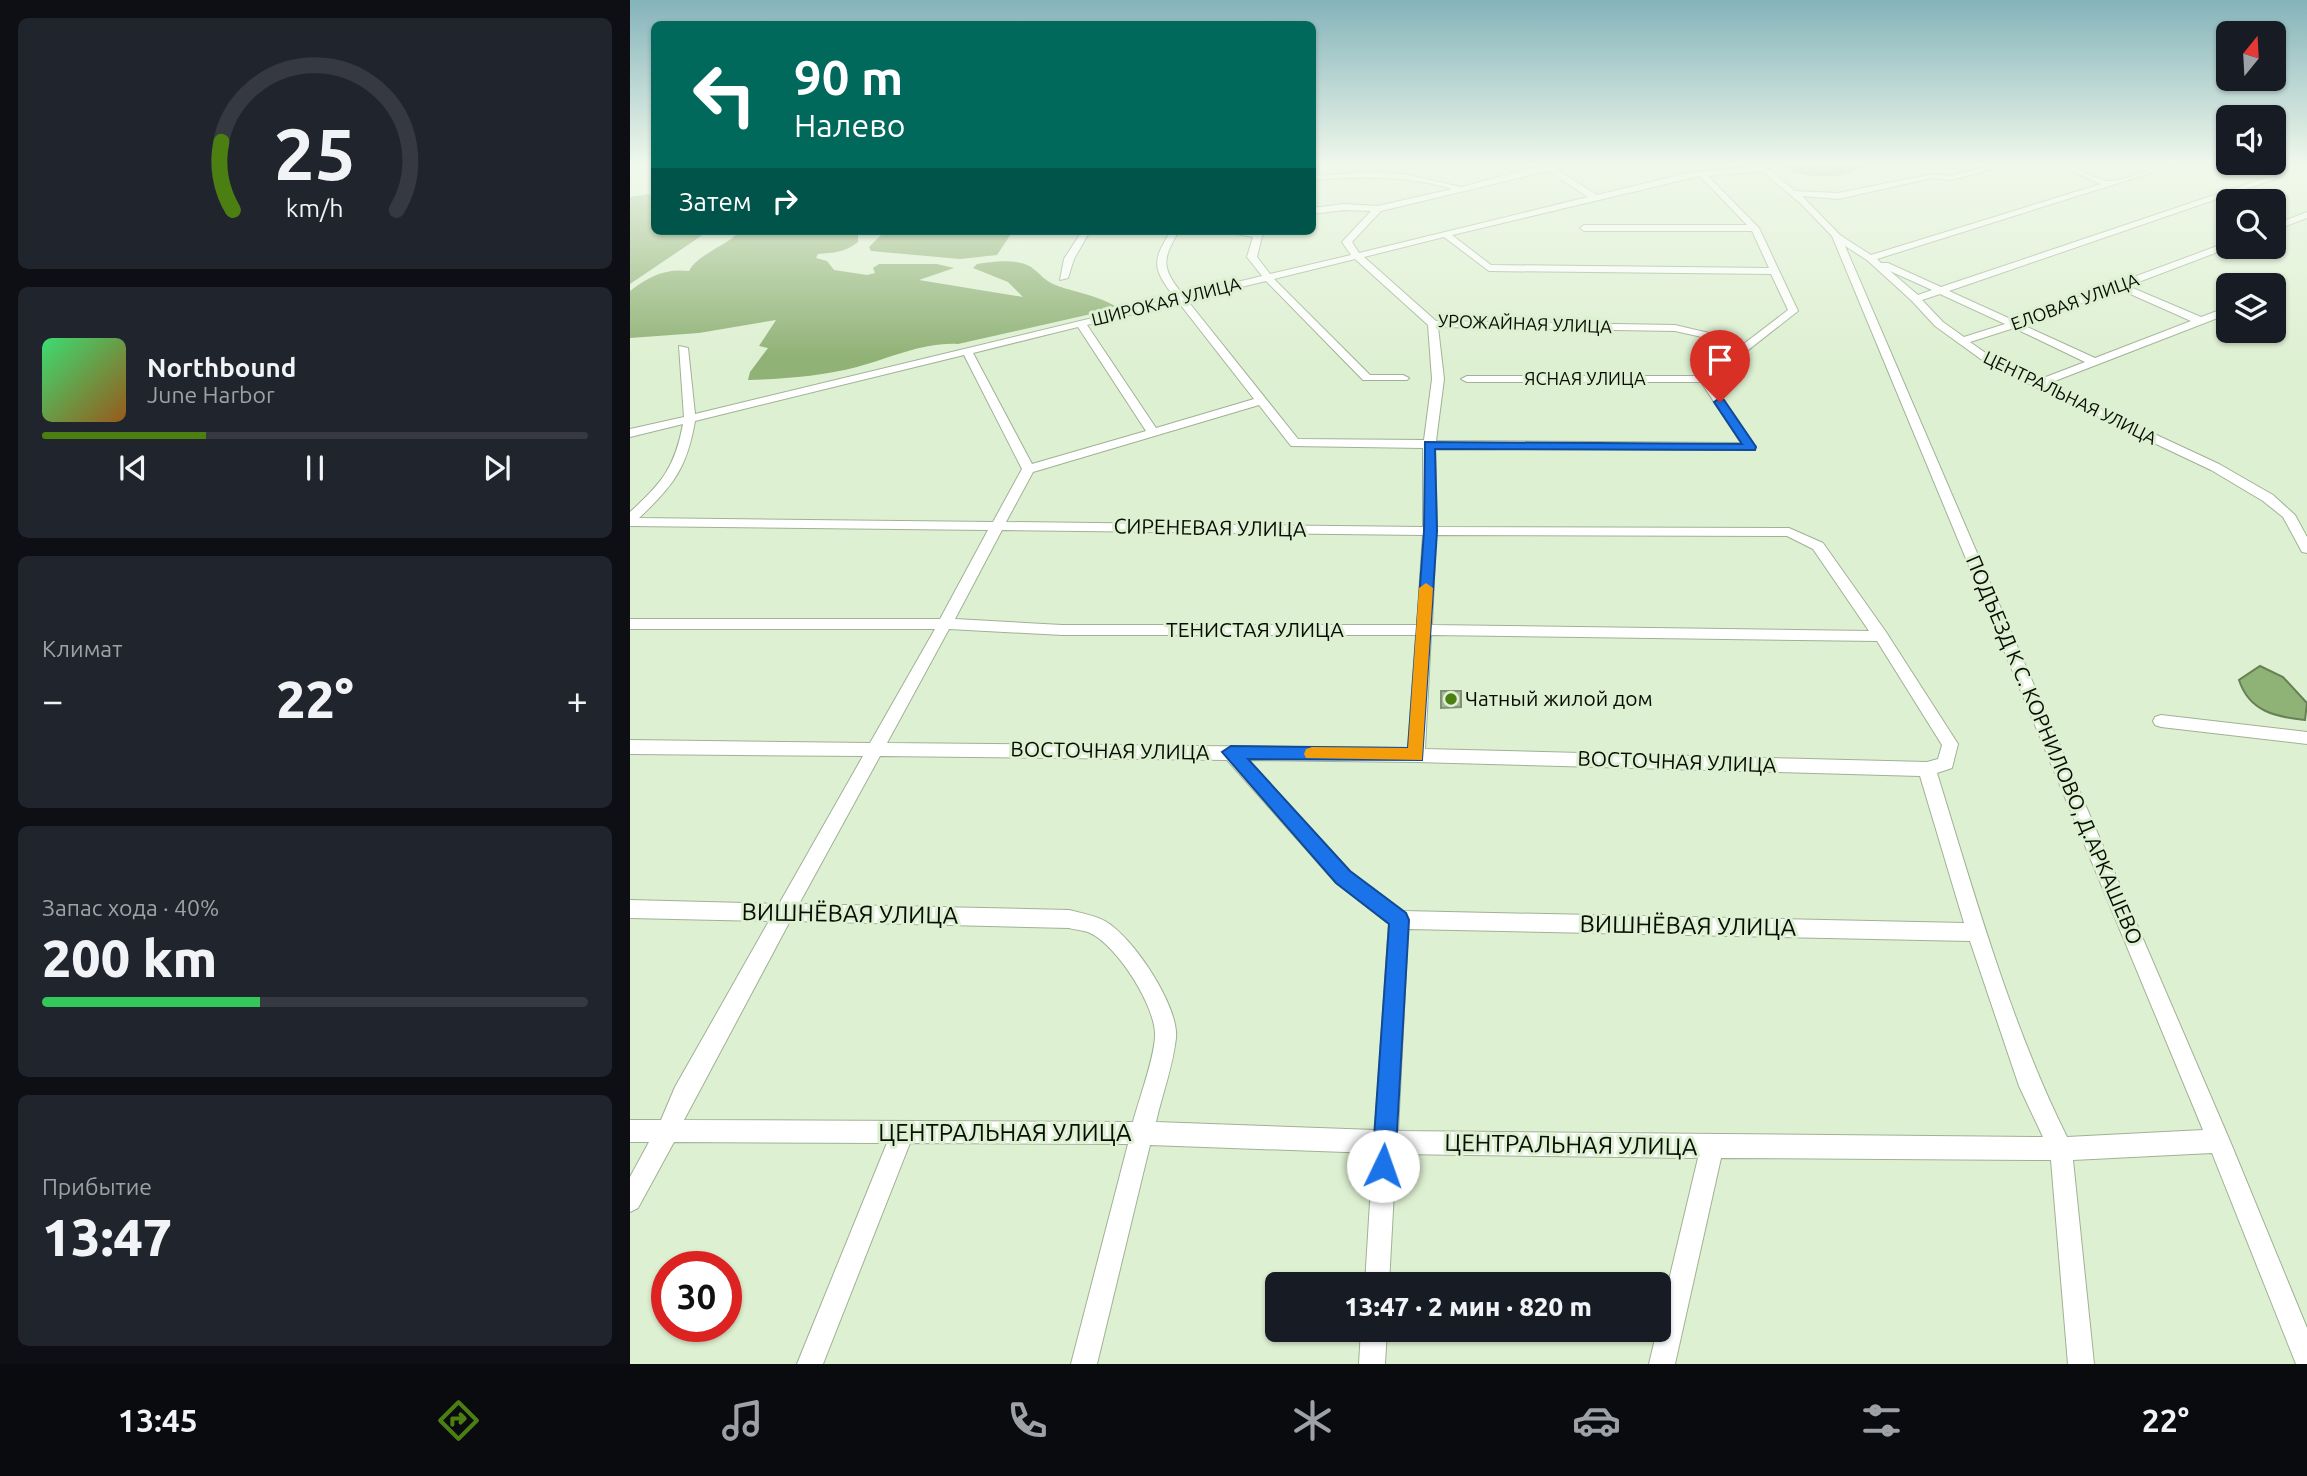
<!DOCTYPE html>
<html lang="ru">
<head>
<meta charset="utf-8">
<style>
  body { margin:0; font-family:Ubuntu,sans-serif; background:#20242c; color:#f1f3f6; height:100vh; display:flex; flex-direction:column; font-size:26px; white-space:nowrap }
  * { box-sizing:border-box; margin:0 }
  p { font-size:23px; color:#9ea1a6 }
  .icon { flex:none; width:38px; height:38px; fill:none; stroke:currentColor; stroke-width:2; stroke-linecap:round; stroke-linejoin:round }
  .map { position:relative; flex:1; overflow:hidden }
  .side { display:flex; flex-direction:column; gap:18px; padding:18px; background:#0d0f14; width:630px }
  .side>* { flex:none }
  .hud { position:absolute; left:21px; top:21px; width:665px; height:214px; border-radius:10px; box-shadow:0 2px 5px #0004; background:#00695c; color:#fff; overflow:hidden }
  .needle { width:46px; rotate:18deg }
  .tools { position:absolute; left:1586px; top:21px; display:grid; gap:14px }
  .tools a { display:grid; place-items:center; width:70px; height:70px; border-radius:10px; background:#171b24; box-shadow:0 2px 5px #0004; font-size:35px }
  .speed { position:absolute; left:21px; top:1251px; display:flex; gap:14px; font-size:35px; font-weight:700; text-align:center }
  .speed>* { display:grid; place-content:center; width:91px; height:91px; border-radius:50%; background:#171b24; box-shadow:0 2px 5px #0004; line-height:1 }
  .speed .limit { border:10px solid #d22; background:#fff; color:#111 }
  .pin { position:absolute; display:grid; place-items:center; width:60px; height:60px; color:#fff; margin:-72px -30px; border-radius:50% 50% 50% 0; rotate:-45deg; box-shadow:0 0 7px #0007 }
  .pin .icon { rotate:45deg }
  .me { position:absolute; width:77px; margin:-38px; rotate:3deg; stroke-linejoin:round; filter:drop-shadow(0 0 5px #0008) }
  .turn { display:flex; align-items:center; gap:24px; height:147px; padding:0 28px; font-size:32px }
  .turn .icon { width:91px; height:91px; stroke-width:2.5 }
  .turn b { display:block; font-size:49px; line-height:60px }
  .then { display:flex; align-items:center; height:66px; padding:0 28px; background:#0003; gap:14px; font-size:26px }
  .big { font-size:52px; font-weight:800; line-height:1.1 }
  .side .tile { flex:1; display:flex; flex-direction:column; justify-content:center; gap:10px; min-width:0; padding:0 24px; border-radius:10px; background:#20242c }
  .side .dial { align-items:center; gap:0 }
  .dial svg { height:182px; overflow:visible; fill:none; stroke:#363941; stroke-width:7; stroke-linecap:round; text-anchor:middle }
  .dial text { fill:#f1f3f6; stroke:none }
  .song { display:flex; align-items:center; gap:21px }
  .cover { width:84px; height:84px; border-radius:10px; background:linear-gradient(135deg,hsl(140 70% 55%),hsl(30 70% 35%)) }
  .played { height:7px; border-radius:4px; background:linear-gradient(90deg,#4c7f12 30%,#363941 30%) }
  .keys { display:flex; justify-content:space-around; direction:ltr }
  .heat { display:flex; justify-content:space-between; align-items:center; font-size:38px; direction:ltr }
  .charge { height:10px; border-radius:5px; background:linear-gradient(90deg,#34c759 40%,#363941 0) }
  .trip { position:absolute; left:635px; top:1272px; width:406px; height:70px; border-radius:10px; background:#171b24; box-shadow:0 2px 5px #0004; font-weight:800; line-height:70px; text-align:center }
  .dock { display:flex; height:112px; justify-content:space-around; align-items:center; background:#090b0e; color:#9ea1a6 }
  .dock .icon { width:49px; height:49px }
  .dock .on { color:#4c7f12 }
  .dock b { font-size:32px; color:#f1f3f6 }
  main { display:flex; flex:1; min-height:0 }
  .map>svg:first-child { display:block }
</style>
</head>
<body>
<main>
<section class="side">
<div class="tile dial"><svg viewBox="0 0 100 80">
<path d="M14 69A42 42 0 1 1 86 69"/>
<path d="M14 69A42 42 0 0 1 9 39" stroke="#4c7f12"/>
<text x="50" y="56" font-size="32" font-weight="700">25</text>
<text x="50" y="72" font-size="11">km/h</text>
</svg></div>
<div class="tile">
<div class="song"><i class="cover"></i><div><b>Northbound</b><p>June Harbor</p></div></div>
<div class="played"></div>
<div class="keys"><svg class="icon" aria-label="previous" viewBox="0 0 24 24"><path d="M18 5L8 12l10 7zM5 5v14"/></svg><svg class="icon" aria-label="pause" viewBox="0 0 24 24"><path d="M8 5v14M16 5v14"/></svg><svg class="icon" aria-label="next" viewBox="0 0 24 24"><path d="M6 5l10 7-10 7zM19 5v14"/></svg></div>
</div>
<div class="tile"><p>Климат</p>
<div class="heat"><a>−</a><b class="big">22°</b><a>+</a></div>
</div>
<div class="tile"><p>Запас хода · 40%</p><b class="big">200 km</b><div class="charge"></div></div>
<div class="tile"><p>Прибытие</p><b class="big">13:47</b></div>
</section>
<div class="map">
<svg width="1677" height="1364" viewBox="0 0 1677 1364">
  <rect width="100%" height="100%" fill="#def0d2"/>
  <path fill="#90b276" d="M1152 166H1233C1213 181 1171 179 1152 166Z
    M19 194 24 196V231L77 232 0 284V197Z
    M105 231H228V242C216 252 203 253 188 254L186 258 197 261 204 270 237 275 245 273 243 268 249 264H307L324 268 289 280 393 297 378 282 343 268 347 264C362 262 387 258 401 267 411 274 415 282 428 286 448 293 466 295 485 306L470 312 328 344C293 342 261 358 227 367 193 376 153 379 118 380L120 372 138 348 129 346 146 320 69 333 0 338V291C19 276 36 268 59 271 66 256 94 246 106 235Z
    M255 231H383L367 255 330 259 241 251 239 247Z"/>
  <path fill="#8fb276" stroke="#668154" stroke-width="2" d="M1630 666 1653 677 1677 703 1675 720C1645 717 1619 711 1609 680Z"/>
  <path fill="#a6b69a" stroke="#809075" stroke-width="2" d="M811 691H831V707L811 708Z"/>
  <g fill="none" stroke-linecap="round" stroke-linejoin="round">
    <defs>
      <path id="minor" d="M911 166H921L967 195 1058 173 1126 166H1135L1165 191 1208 193 1302 174 1321 176 1359 166H1374L1321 180 1302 178 1208 199 1172 196 1210 235 1241 255 1471 184 1430 166C1448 166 1461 179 1478 181 1492 183 1523 166 1543 166L1247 259 1251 263H1258L1311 287 1641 176 1648 178 1319 291 1385 321 1598 242V247H1601L1498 286 1571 317 1598 307V314L1417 384 1589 464 1643 495 1665 515 1677 537V553L1672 552 1653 517 1633 501 1581 470 1359 365 1305 326 1282 301 1237 260 1215 246 1600 1141 1677 1328V1364H1666L1582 1153 1443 1160 1464 1364H1438L1421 1160 1091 1158 1045 1364H1019L1068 1158 766 1154 759 1284H735L743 1153 520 1145 467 1364H441L498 1144 280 1143 193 1364H167L257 1143 44 1142 8 1208 0 1212V1177L19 1142H0V1120H31L45 1087 139 921 0 918V900L149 904 233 756 0 754V740L240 743 305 629H0V619H310L358 530 0 526V512C32 483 45 467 53 424L0 437V429L54 417 49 346 58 348 65 414 545 298C523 269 521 262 541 231H549C531 261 532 268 553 295L632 276 617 257 623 237 590 231H638L632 236 627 257 640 274 721 255 712 242 741 211 714 210 682 214V208L714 204 748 206 822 189C776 175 730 176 682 180V176L737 172 774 174 831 187ZM918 171 958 197 729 253 722 242 751 211ZM1132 171 1171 204 1202 236 1573 1130 1437 1137C1380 1022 1345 896 1307 773L1322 768 1328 744 1256 632 1193 543 1159 528 807 527 805 448 1124 450 1126 447 1080 380 1168 311 1129 228 1078 176ZM1070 176 1117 225H954L950 228 954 231H1122L1139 268 861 265 822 235ZM814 237 859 271 1141 274 1158 310 1111 346 1079 333 1045 325 806 321 734 257ZM725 259 798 325 802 379 794 440 668 439 557 300 636 281 733 380H777L779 378 773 375H740L644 279ZM1260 271 1302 290 1288 295ZM1489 289 1561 321 1465 358 1393 325ZM1310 294 1375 324 1334 337 1313 322 1292 300ZM549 303 624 399 526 428 457 325ZM448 327 516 431 402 464 343 353ZM808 327 1045 331 1072 337 1104 351 1071 376H837L831 379 837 382H1071L1111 443 806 441 814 379ZM1384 328 1455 362 1408 380 1367 361 1340 342ZM334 355 392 469 363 522 9 518C43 486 57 468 65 421ZM629 405 661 446 793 448V527L376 522 403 472ZM372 530 793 535 787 625H432L325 619ZM806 535 1157 536 1183 549 1239 631 802 625ZM319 629 432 635H786L778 748 257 743ZM801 635 1247 641 1312 745 1308 759 1297 762 795 749ZM250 756 597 760 706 883 759 924 745 1130 526 1122C532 1095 543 1066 546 1038 549 1006 503 937 475 921 464 915 451 913 439 910L169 904ZM618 760 786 762 1290 776 1334 923 773 911 720 871ZM160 921 439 928C446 930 454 930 460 933 487 945 527 1008 525 1037 524 1059 509 1099 503 1122L54 1120ZM778 929 1340 941 1389 1086 1413 1137 768 1131Z
        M1677 212V218L1643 231V225Z
        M452 231H460L444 259 438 278 430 280 434 259Z
        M1531 715 1677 732V744L1531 727 1525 725 1523 721 1525 717Z
        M731 1330H757L755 1364H729Z"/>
    </defs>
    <use href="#minor" stroke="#a0b195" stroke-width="2"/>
    <use href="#minor" fill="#fff" fill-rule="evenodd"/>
  </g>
  <linearGradient id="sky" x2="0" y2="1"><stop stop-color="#84b3ba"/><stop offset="0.46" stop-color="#f0f8eb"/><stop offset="1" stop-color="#f0f8eb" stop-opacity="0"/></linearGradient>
  <rect width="1677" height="357" fill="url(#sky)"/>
  <path fill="#1a73e8" stroke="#114b97" stroke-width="2" d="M1090 398 1094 400 1126 447 1125 450 805 449 807 531 792 760 618 759 720 871 776 913 779 920 765 1166 762 1174 753 1177 745 1174 742 1166 759 924 706 883 592 752 601 746 778 748 794 531 795 442 1112 444 1084 402Z"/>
  <path fill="#f59e0b" d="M796 583 803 588 792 760 676 758 674 754 676 749 682 747 778 748 789 588Z"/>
  <circle fill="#4c7f12" stroke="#def0d2" stroke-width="2.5" cx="821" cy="699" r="7"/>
  <g text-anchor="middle" stroke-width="6" stroke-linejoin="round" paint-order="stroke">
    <g font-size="18" fill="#080e05" stroke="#def0d2">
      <text transform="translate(536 302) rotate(-14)" y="6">ШИРОКАЯ УЛИЦА</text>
      <text transform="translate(1445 302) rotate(-20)" y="6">ЕЛОВАЯ УЛИЦА</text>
      <text transform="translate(895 324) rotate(2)" y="6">УРОЖАЙНАЯ УЛИЦА</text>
      <text x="955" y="385">ЯСНАЯ УЛИЦА</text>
      <text transform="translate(1440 398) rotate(26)" y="6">ЦЕНТРАЛЬНАЯ УЛИЦА</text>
    </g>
    <g font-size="21" fill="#080e05" stroke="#def0d2">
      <text transform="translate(580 528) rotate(1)" y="7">СИРЕНЕВАЯ УЛИЦА</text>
      <text x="625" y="637">ТЕНИСТАЯ УЛИЦА</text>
      <text transform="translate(1424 750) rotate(67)" y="7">ПОДЪЕЗД К С. КОРНИЛОВО, Д.АРКАШЕВО</text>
      <text transform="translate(480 751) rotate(1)" y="7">ВОСТОЧНАЯ УЛИЦА</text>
      <text transform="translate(1047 762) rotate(2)" y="7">ВОСТОЧНАЯ УЛИЦА</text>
    </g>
    <g font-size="21" fill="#080e05" stroke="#def0d2" text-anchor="start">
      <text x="835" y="706">Чатный жилой дом</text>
    </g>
    <g font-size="24" fill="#080e05" stroke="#def0d2">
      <text transform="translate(220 914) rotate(1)" y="8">ВИШНЁВАЯ УЛИЦА</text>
      <text transform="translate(1058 926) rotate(1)" y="8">ВИШНЁВАЯ УЛИЦА</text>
      <text x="375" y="1141">ЦЕНТРАЛЬНАЯ УЛИЦА</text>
      <text transform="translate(941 1145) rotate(1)" y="8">ЦЕНТРАЛЬНАЯ УЛИЦА</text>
    </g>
  </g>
</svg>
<div class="tools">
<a><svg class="needle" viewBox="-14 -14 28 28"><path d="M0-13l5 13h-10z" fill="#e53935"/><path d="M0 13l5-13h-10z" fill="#9ea1a6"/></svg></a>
<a><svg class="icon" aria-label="sound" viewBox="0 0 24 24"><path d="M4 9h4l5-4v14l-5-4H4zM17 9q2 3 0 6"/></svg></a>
<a><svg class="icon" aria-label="search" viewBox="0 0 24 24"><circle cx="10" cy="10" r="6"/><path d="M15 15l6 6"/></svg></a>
<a><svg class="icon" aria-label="layers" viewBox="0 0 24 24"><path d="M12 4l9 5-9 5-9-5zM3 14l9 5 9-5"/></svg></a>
</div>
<div class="speed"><div class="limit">30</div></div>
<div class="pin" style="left:1090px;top:402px;background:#d93025"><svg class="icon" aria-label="arrive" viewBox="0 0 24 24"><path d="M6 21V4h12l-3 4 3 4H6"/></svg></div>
<svg class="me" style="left:753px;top:1166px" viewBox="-20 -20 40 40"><circle r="19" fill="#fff"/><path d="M0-13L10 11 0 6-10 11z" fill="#1a73e8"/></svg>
<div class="trip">13:47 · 2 мин · 820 m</div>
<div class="hud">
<div class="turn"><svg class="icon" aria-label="left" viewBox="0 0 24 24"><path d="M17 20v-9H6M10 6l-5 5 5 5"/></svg><div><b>90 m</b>Налево</div></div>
<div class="then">Затем<svg class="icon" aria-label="right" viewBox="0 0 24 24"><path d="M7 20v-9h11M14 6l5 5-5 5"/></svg></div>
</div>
</div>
</main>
<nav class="dock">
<b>13:45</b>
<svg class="icon on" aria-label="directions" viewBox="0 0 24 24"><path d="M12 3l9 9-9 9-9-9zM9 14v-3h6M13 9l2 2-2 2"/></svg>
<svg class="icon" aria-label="music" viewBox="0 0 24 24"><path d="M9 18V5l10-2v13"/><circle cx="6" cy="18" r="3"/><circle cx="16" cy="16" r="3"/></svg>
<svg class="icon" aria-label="phone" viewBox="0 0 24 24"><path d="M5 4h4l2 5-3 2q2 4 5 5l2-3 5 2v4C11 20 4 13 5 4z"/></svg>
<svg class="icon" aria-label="climate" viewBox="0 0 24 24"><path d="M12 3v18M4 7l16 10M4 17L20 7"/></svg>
<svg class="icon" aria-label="car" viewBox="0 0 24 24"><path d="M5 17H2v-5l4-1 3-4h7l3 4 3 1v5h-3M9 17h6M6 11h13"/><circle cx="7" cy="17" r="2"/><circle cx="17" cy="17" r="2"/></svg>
<svg class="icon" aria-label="filters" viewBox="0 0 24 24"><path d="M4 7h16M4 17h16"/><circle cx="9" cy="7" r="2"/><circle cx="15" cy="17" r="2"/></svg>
<b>22°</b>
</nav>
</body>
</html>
